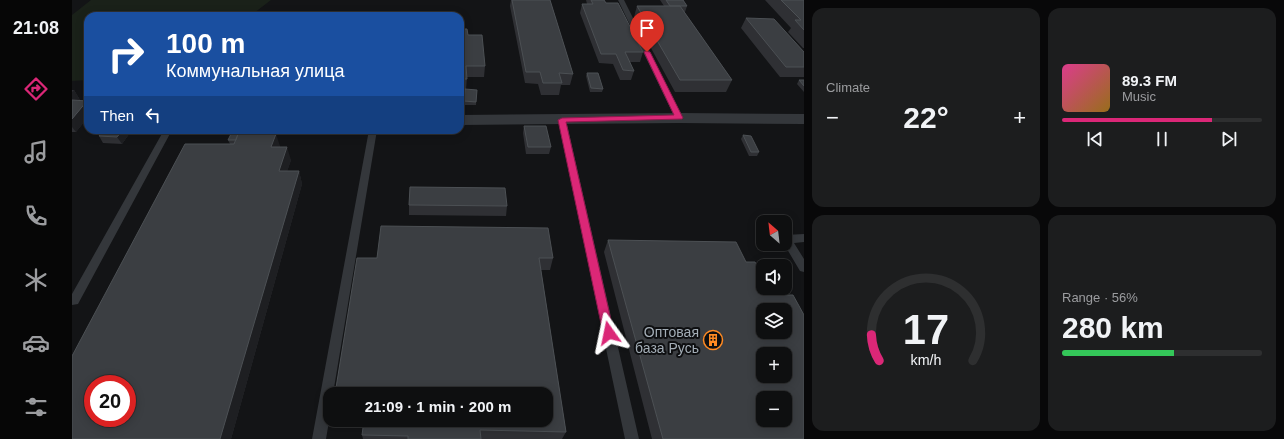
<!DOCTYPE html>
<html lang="en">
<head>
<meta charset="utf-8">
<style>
  body { margin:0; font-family:Helvetica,sans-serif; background:#1c1d1e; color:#f1f3f6; height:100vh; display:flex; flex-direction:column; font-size:15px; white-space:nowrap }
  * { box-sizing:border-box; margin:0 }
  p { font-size:13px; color:#9b9c9f }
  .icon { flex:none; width:22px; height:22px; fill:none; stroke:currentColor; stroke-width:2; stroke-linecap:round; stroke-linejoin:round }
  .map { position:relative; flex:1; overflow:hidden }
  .panel { display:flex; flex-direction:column; gap:8px; padding:8px; background:#080809; width:480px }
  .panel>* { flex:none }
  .banner { position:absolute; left:12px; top:12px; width:380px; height:122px; border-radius:12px; box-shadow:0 2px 10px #0003,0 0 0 1px #2e2f30; background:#1a4fa0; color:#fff; overflow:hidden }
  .needle { width:26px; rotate:332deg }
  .fabs { position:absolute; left:684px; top:215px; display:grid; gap:8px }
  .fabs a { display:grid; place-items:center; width:36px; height:36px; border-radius:8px; background:#0e0f10; box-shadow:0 2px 10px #0003,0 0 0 1px #2e2f30; font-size:20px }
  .speed { position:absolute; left:12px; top:375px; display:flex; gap:8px; font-size:20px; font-weight:700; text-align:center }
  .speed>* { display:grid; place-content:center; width:52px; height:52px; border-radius:50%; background:#0e0f10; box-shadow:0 2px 10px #0003,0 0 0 1px #2e2f30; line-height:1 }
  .speed .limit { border:6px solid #d22; background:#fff; color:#111 }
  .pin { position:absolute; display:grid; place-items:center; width:34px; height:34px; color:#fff; margin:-41px -17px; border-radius:50% 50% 50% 0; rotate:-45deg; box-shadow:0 0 4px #0007 }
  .pin .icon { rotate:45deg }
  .me { position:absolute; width:44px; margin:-22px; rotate:348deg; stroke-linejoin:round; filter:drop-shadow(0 0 3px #0008) }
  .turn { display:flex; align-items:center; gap:14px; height:84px; padding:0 16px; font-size:18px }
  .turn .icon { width:52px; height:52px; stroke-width:2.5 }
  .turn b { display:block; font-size:28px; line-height:34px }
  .then { display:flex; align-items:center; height:38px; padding:0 16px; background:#0003; gap:8px; font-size:15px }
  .big { font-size:30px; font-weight:700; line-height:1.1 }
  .panel .tile { flex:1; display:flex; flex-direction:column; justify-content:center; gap:6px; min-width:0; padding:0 14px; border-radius:12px; background:#1c1d1e }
  .panel .dial { align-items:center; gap:0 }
  .dial svg { height:104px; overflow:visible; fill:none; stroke:#2e2f30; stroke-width:7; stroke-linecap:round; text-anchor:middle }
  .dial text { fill:#f1f3f6; stroke:none }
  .song { display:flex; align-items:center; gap:12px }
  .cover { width:48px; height:48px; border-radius:6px; background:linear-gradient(135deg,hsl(330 70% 55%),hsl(40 70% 35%)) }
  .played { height:4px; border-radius:2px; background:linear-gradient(90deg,#db2777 75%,#2e2f30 75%) }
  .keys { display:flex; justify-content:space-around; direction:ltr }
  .heat { display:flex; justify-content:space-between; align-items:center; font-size:22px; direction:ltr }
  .charge { height:6px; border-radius:3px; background:linear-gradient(90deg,#34c759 56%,#2e2f30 0) }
  .panel .tiles { flex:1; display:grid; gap:8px; grid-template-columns:repeat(2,1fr) }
  .trip { position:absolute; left:251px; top:387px; width:230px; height:40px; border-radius:12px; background:#0e0f10; box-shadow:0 2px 10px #0003,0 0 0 1px #2e2f30; font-weight:700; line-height:40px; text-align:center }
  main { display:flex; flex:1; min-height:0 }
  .dock { display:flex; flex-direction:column; width:72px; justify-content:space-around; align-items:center; background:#060606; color:#9b9c9f }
  .dock .icon { width:28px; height:28px }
  .dock .active { color:#db2777 }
  .dock b { font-size:18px; color:#f1f3f6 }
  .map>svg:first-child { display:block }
</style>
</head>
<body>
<main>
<nav class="dock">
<b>21:08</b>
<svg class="icon active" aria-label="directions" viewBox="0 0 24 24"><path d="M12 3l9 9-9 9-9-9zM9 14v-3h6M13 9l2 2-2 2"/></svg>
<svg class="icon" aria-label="music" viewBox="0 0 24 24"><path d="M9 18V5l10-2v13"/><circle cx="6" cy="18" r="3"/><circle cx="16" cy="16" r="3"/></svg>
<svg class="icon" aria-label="phone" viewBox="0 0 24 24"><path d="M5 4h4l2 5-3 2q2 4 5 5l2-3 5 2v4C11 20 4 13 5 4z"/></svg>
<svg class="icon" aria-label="climate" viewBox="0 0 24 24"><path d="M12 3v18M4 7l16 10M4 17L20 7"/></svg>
<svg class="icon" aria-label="car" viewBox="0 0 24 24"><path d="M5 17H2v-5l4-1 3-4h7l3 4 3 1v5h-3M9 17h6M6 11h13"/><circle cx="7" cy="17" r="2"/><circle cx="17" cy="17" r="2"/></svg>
<svg class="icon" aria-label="filters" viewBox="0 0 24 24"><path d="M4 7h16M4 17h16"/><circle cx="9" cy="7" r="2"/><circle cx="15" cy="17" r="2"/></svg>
</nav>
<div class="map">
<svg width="732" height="439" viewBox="0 0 732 439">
  <rect width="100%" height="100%" fill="#131416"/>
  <path fill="#1a2119" d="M19 0H199L178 16H16V80L0 81V15Z"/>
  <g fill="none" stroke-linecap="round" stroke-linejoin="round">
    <path fill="#34373b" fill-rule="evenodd" d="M546 0H552L611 118 610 120H607L603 118Z
      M487 118H490L494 120 567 439H553L486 120Z
      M92 130H100L6 304 0 305V294Z
      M297 130H305L261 394H258V415L254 439H240Z
      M732 234V242L722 243 732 259V272L728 271 712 244H713V235Z"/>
    <path fill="#34373b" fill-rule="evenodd" d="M607 113 732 114V124L607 123 388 125V115Z"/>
  </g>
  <path fill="#2f3034" d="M439 0H478L501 74 498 85H489L487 95H469L466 84 453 83 438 6Z
    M514 0H532L534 3 571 52 568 62H558L562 71 559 80H548L541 64 527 63 508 13 510 4H515Z
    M588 0H611L615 6 613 12H612L660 80 654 92H603L562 17 565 6H592Z
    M693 0H732V48H731L716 32 719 28Z
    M674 18 732 52V77H708L669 28Z
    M388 29 396 35 413 66 412 77H395L394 90H405L404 105H392L393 91H388Z
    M515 73 531 89 530 92H518L514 76Z
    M727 80H732V92L725 84Z
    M0 90H2L8 100 16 102V117L4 132H0Z
    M452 126 479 147 477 154H454L451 133Z
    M32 130H60L50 144 31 143 27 136Z
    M187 131 186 134 208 146V147L219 160 215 171H227L230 184 159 439H0L158 144 156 140Z
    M671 135 687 152 685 156H677L669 139Z
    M337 205 435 206 434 216 337 215Z
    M536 240 674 262 700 295 732 439H580L532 252Z
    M285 258H481L478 270H469L494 432 490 439H291L290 435 474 420Z"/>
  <path fill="#1e1f22" d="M2 90 8 100 0 110V92Z
    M15 101 16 102V117L4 132 0 127V119Z
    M51 130H60L50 144 45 137Z
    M182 130H187V131L180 146 178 139Z
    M204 134 208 146 203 160 199 147Z
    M215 147 219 160 211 184 207 171Z
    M227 171 230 184 159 439H148Z"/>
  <path fill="#3b3e42" stroke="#4c5054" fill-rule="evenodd" d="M440 0H478L501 74 487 73 490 83H471L468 72H454Z
    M519 0H532L534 3H546L571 52H553L562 71 551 70 544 54H529L510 4H521Z
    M594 0H611L615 6H598Z
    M709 0H732V30L723 20H729Z
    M565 6H608L660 80H608Z
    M674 18 702 19 732 52V67H714Z
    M388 29H395L396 35H410L413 66H394L395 79H388Z
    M515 73H526L531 89 519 88Z
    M727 80H732V86Z
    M393 89 405 90 404 102 392 101Z
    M0 100 15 101 0 119Z
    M452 126H474L479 147H456Z
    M32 130H51L45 137 27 136Z
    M161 130H182L180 134H166L164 140H156Z
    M166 134H204L199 147H215L207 171H227L148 439H0V356L113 144H162ZM21 384H55V418H21Z
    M671 135 679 136 687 152H679Z
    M338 187 433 188 435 206 337 205Z
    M309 226 476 228 481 258H467L494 432 408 430 409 439H336V436L290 435 292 420H474V394H263L285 258H305Z
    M536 240 664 242 674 262H683L691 277V288H696L700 295H721L732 315V439H591ZM691 310H713V332H691ZM691 354H713V376H691ZM691 398H713V420H691Z"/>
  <path fill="#db2777" stroke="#8e194d" d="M573 51 578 52 611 118 610 119 494 122 542 333 540 336 537 338 533 336 531 333 486 120 490 118 602 115 572 52Z"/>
  <defs>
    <symbol id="building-ring" viewBox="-11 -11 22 22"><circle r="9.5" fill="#0e0f11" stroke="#ff8a22" stroke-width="1.5"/><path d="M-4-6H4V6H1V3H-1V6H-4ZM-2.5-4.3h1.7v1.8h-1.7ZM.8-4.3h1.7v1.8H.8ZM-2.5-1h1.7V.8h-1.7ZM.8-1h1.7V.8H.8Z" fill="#ff8a22"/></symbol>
  </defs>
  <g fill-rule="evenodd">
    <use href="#building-ring" x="630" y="329" width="22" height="22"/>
  </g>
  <g text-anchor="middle" stroke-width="4" stroke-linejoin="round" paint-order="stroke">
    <g font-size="14" fill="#a4aeb7" stroke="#0e0f11" text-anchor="end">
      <text x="627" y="337">Оптовая<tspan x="627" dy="16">база Русь</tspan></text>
    </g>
  </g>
</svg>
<div class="fabs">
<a><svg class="needle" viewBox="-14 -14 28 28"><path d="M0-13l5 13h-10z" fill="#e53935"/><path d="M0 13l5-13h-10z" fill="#9b9c9f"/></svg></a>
<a><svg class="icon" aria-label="sound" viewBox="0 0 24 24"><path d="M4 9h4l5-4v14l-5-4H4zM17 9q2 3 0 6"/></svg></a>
<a><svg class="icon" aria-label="layers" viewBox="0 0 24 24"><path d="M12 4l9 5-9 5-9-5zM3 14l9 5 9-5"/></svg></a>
<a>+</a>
<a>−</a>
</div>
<div class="speed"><div class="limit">20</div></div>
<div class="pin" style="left:575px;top:52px;background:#d93025"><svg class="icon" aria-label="arrive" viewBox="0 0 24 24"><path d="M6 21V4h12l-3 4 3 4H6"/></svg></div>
<svg class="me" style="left:537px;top:333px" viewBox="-20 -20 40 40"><path d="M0-17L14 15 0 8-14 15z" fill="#db2777" stroke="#fff" stroke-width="4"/></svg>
<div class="trip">21:09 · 1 min · 200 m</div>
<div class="banner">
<div class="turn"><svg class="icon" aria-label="right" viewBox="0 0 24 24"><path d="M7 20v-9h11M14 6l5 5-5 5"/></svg><div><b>100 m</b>Коммунальная улица</div></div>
<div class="then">Then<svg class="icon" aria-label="left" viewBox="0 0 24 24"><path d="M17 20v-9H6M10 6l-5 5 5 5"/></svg></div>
</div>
</div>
<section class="panel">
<div class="tiles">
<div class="tile"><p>Climate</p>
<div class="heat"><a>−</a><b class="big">22°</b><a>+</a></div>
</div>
<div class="tile">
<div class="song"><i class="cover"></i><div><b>89.3 FM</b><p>Music</p></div></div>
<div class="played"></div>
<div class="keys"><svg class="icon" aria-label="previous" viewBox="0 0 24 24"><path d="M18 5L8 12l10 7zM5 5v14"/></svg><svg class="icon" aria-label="pause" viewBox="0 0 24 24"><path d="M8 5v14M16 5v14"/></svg><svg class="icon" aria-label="next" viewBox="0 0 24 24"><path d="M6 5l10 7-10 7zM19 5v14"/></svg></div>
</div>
<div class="tile dial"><svg viewBox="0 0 100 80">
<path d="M14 69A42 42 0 1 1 86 69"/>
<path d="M14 69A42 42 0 0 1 8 49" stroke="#db2777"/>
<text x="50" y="56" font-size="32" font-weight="700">17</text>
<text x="50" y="72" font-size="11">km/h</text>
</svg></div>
<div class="tile"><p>Range · 56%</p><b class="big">280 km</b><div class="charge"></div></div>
</div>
</section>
</main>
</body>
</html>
